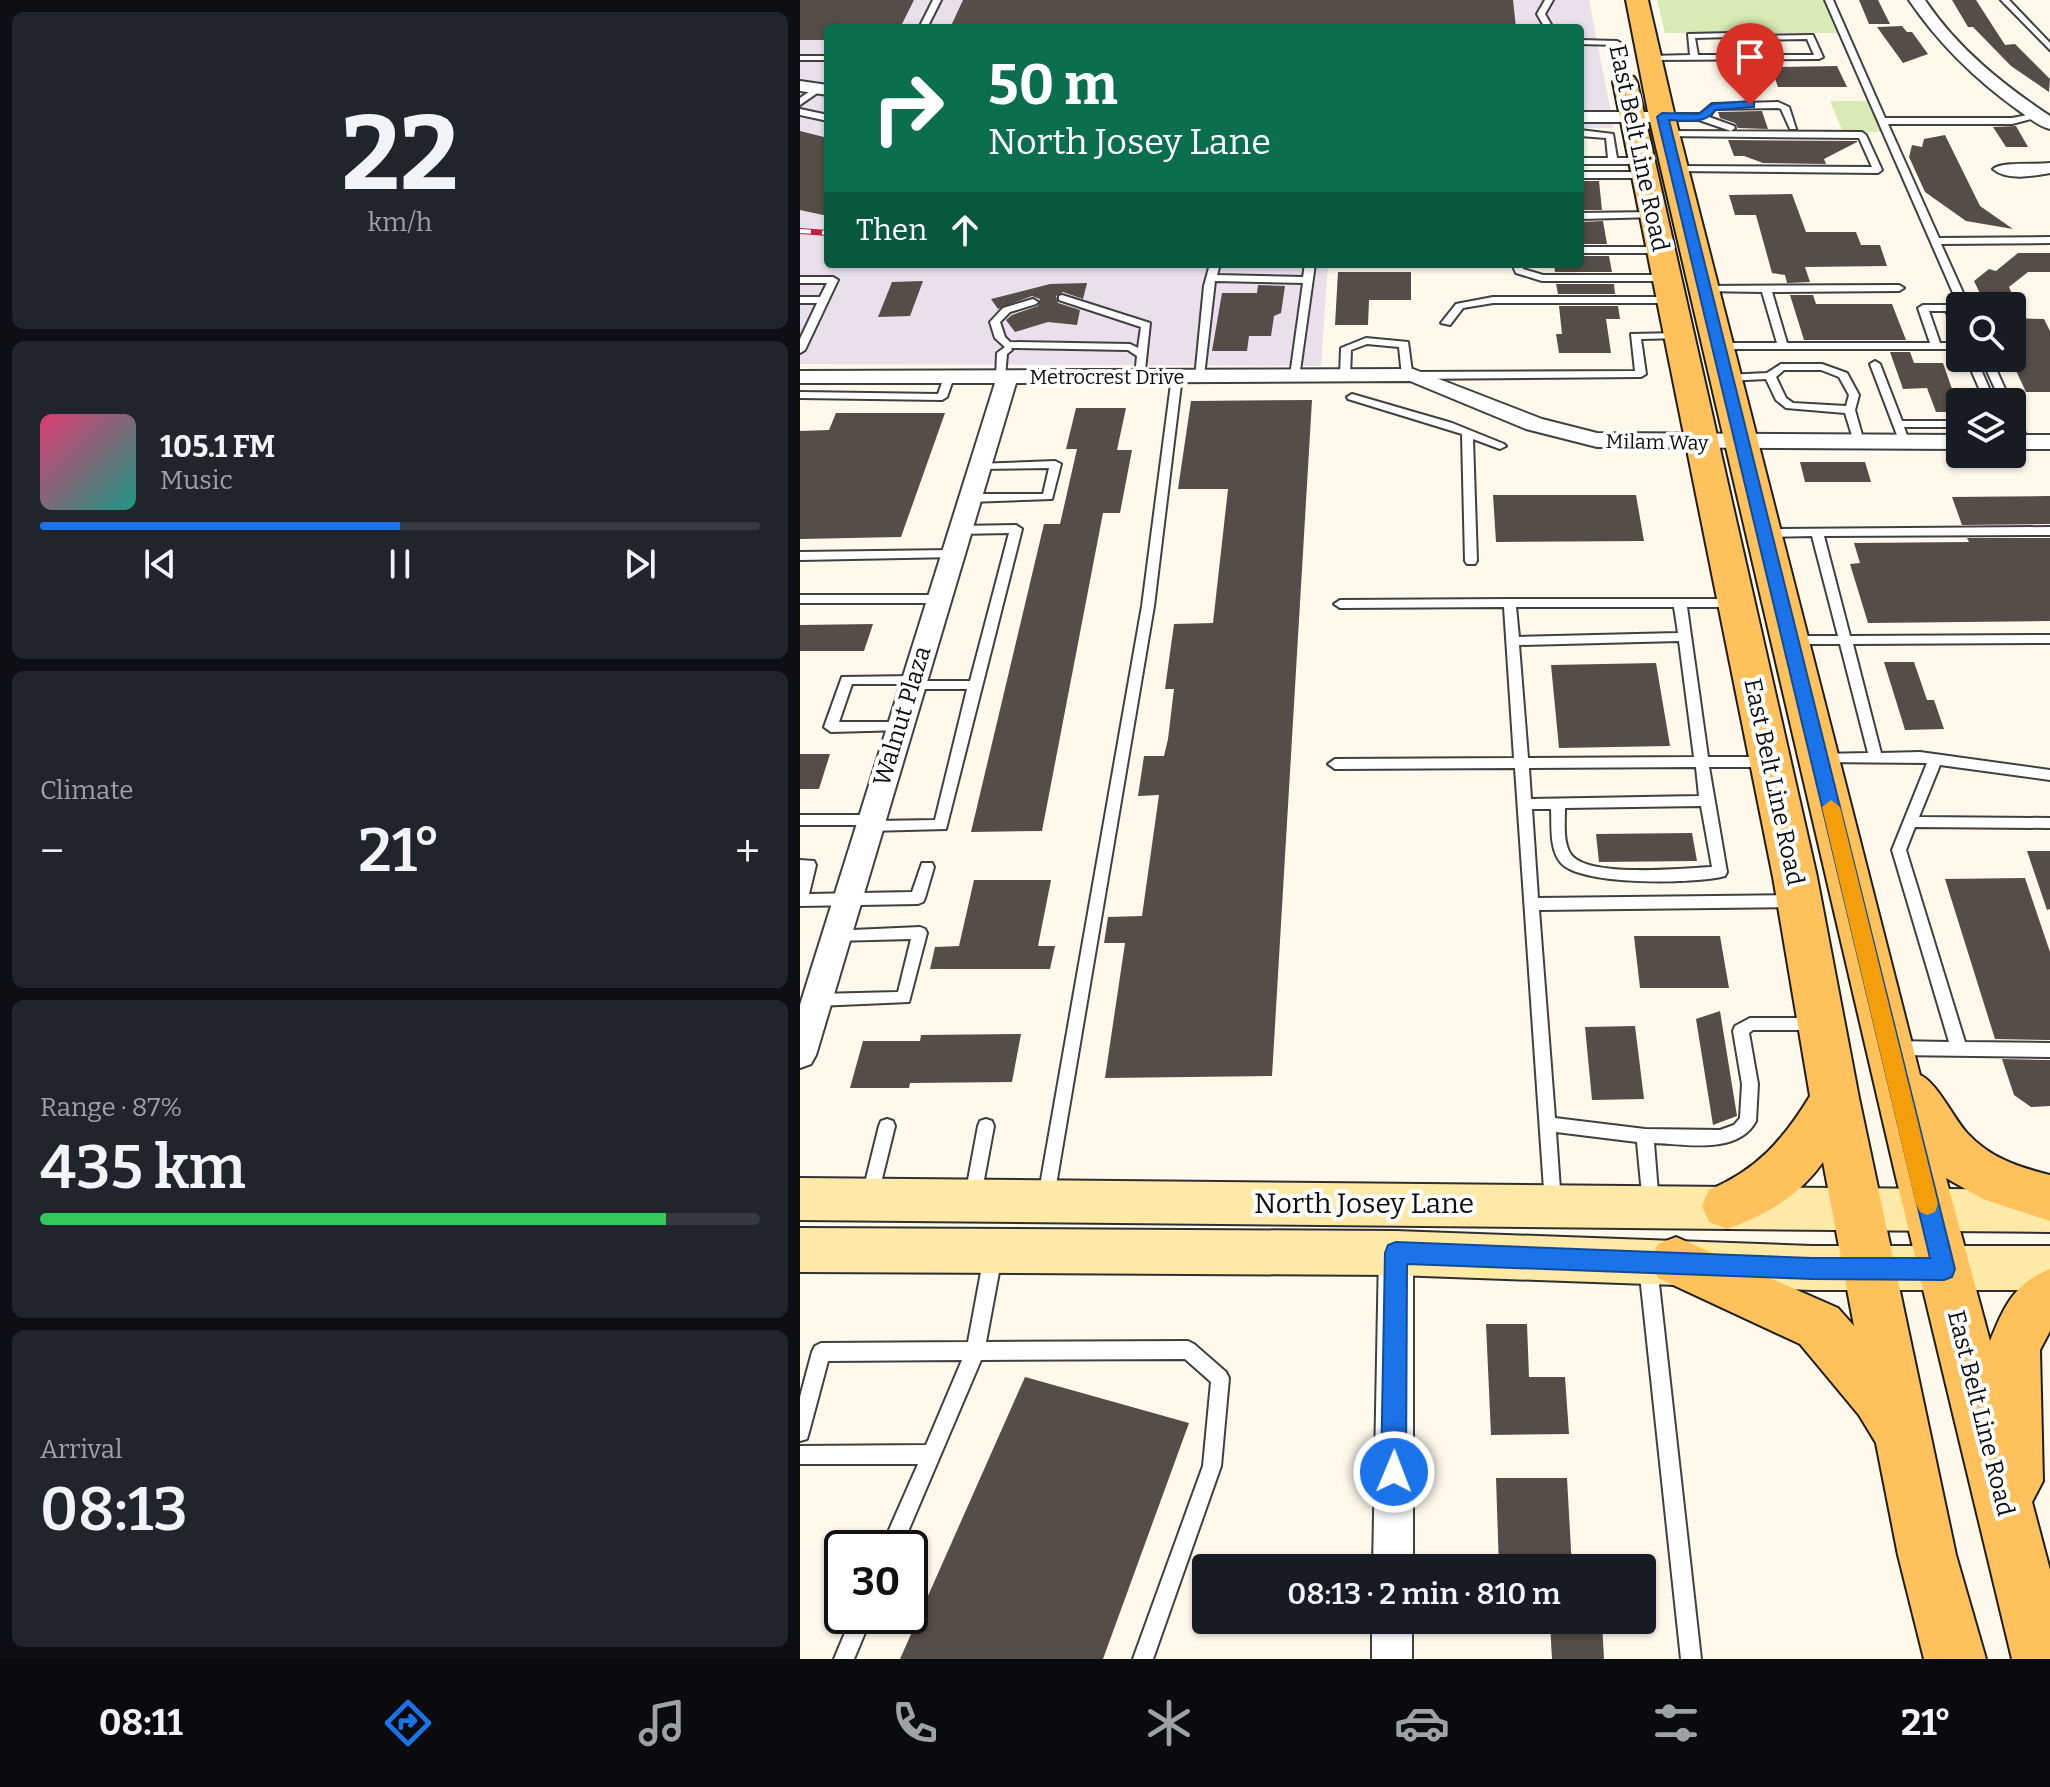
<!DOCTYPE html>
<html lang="en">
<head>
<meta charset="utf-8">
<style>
  body { margin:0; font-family:Bitter,serif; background:#20242c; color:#f1f3f6; height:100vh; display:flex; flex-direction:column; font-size:30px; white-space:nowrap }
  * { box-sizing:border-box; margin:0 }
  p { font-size:26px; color:#9ea1a6 }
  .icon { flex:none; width:44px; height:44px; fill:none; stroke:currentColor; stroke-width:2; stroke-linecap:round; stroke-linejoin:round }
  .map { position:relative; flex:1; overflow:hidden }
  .sheet { display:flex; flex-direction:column; gap:12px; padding:12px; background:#0d0f14; width:800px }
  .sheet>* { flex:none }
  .banner { position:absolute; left:24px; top:24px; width:760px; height:244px; border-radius:8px; box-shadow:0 2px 6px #0004; background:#0b6e4f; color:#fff; overflow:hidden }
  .controls { position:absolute; left:1146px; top:292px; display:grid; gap:16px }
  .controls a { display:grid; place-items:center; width:80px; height:80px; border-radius:8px; background:#171b24; box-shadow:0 2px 6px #0004; font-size:40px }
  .speed { position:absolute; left:24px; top:1530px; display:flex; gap:16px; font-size:40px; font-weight:700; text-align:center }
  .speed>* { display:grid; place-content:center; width:104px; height:104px; border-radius:50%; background:#171b24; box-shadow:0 2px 6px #0004; line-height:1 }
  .speed .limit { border:4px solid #111; border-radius:12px; background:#fff; color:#111 }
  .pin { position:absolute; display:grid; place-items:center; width:68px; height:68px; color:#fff; margin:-82px -34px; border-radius:50% 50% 50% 0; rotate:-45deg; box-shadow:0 0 8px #0007 }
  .pin .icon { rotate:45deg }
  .me { position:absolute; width:88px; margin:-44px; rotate:1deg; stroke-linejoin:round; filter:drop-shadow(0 0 6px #0008) }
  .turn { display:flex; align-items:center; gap:28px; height:168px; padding:0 32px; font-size:36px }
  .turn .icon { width:104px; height:104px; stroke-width:2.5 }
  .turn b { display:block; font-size:56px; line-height:68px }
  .then { display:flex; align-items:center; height:76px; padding:0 32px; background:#0003; gap:16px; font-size:30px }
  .big { font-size:60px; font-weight:600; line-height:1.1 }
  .sheet .widget { flex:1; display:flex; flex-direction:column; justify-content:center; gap:12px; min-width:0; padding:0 28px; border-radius:12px; background:#20242c }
  .sheet .dial { align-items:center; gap:0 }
  .dial b { font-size:104px; line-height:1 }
  .song { display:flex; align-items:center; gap:24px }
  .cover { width:96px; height:96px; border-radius:12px; background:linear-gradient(135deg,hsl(340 70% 55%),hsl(170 70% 35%)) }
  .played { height:8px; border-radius:4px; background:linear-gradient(90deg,#1a73e8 50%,#363941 50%) }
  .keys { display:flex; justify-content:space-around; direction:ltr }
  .heat { display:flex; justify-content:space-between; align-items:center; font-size:44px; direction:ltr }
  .charge { height:12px; border-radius:6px; background:linear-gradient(90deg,#34c759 87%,#363941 0) }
  .trip { position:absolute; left:392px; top:1554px; width:464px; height:80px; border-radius:8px; background:#171b24; box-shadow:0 2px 6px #0004; font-weight:600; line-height:80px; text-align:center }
  .tabs { display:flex; height:128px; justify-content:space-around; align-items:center; background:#090b0e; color:#9ea1a6 }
  .tabs .icon { width:56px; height:56px }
  .tabs .on { color:#1a73e8 }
  .tabs b { font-size:36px; color:#f1f3f6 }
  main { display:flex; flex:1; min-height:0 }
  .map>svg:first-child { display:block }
</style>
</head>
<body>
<main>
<section class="sheet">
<div class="widget dial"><b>22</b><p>km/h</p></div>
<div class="widget">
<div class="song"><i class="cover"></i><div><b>105.1 FM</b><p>Music</p></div></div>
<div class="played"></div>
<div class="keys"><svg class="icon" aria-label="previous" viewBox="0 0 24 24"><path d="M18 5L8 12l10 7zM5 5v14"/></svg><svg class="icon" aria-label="pause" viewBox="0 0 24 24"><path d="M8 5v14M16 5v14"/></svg><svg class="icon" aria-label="next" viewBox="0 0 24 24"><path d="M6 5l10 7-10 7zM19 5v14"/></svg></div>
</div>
<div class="widget"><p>Climate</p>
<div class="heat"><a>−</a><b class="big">21°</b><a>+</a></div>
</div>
<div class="widget"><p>Range · 87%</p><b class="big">435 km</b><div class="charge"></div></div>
<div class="widget"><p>Arrival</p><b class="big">08:13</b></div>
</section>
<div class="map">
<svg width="1250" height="1659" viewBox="0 0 1250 1659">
  <rect width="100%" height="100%" fill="#fff9ec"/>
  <path fill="#e9e0ec" d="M0 0H789L814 128H780V28H28V264H528L521 366 0 364Z"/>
  <path fill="#d8ebb4" d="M857 0H1025L1040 33H865Z
    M1030 101H1070L1083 132H1043Z"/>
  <path fill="#564c48" d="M0 0H114L100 28H28V40H0Z
    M163 0H713L716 28H150Z
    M1059 0H1078L1090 24H1069Z
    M1152 0H1176L1205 45 1215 44 1250 79 1249 92 1211 66 1173 27H1168Z
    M1102 26 1107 32H1112L1128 54 1103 63 1077 27Z
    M1037 66 1047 87H978L971 67Z
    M962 111 968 129 938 128 935 123 920 118 918 112Z
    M1216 126 1228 147H1206L1193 127Z
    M0 131 28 138V216L0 210Z
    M1145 135 1180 206 1213 229 1166 221 1125 192 1109 157 1112 145 1122 147 1124 139Z
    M928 140 1057 141V142L1024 159 1026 164 963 163 944 156H934Z
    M780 181H799L802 210H780Z
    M992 194 1006 232H1056L1061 245H1080L1087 266 1005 267 1010 282 987 283 985 275 972 273 956 215H935L929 195Z
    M803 221 807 244H780V222Z
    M1218 253H1250V272H1228L1209 287 1218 306H1186L1174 281 1189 269 1196 271Z
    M780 256H809L812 272H755L754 264H780Z
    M538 272H611V300H569L568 325H535Z
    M123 281 110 316 78 317 92 282Z
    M287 283 283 299 263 292 256 296 258 303 280 310 277 325 248 322 215 332 206 320 212 315 238 306 240 299 232 296 198 309 191 299 250 284Z
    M756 284H814L815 294H758Z
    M458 285 485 286 481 313 474 316 471 336H449L447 351H412L422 293H457Z
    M990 295H1013L1016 304H1092L1106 340H1004Z
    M759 306H818L820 319H806L811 353H759L756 334H762Z
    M1212 318 1244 319 1250 331V392H1226L1210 358H1218L1212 345Z
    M1090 352H1110L1114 363H1143L1160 412H1136L1127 388 1103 389Z
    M512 400 472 1076 305 1078 325 943H304L308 917 342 916 359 795 338 796 344 756H364L368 739 374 689H365L374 624 413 623 428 489H378L391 401Z
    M276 408H326L317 450H332L320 513H303L242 831 171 832 244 524H260L277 449H266Z
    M36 413H145L101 537 0 539V431L29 430Z
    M1000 462H1065L1071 482H1005Z
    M693 495H836L844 541 696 542Z
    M1250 496V524L1162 525 1152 497Z
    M1167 538H1250V621L1068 623 1050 564 1060 563 1054 543 1169 542Z
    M73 624 64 651H0V625Z
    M1084 662H1114L1127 700H1134L1144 729 1105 730Z
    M856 663 870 746 759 748 751 665Z
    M0 754H30L19 789H0Z
    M892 833 897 861 799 862 796 834Z
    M1227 851H1250V909L1247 910Z
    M1225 878 1250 952V1040L1195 1039 1145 879Z
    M174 880H251L238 946H255L250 969H130L135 947 159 946Z
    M834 936H920L929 988H840Z
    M920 1011 937 1116 913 1125 896 1019Z
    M835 1026 844 1099 792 1100 785 1027Z
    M221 1034 212 1082 110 1083 109 1088H50L63 1041H120L121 1035Z
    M1202 1059 1250 1060V1106L1231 1107 1214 1095Z
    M686 1324H727L729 1377H765L769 1434 691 1435Z
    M225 1377 389 1423 303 1659H100Z
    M696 1478H767L772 1568H699Z
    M750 1623H802L804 1659H752Z"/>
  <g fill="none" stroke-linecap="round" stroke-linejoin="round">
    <defs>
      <path id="lane" d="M133 0H141L127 28H119Z
        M745 0H753L745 14 753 28H745L737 14Z
        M1025 0H1033L1085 118H1212L1238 113 1242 116 1212 124H1088L1139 238 1250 237V243L1141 244 1169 306 1160 307 1159 306 1155 309 1160 319V334L1155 331 1146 311H1129L1140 343H1160V349H918L913 346 918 343H977L962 292 901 291 899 289 904 286 1099 285 1104 288 1099 291 972 292 987 343H1130L1118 308 1123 305H1148L1157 302Z
        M1201 0H1209L1250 43V50Z
        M932 33 941 36 1013 35 1023 57 1019 59 850 60 846 58 850 56 890 55 888 34ZM931 37 940 40 1007 39 1014 55H898L895 38Z
        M780 40 817 41 821 43 817 45 780 44Z
        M0 56H28V60H0Z
        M16 87 23 89 0 105V98Z
        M978 102 989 107 996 129H990L981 109 978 108 915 109 909 117 934 126 935 128 931 131 899 120H862L858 117 862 114H900L912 104Z
        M0 109 28 115V121L0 115Z
        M780 130 813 134 817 158H842L846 161 842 164H780V158H808L806 138 780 136Z
        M866 131 1062 132 1066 135 1082 170 1078 173 875 171 872 170V166L1072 167 1059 138 863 136 862 134Z
        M780 172H845L849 175 845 178H780Z
        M854 212 857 213V217L780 219V213Z
        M780 247H861L866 250 861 253H780Z
        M410 264H420L417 275 503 277 505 264H515L499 378 495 379 490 376 503 283 415 281 404 376 399 379 395 378 404 286Z
        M712 264H722L723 269 743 275H867L872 278 867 281H742L716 273Z
        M0 277H33L38 280 5 350 0 353V339L17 303H0V297H20L27 283H0Z
        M262 295 350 323 344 379H336L335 377 337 356 328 350 211 348 212 350 207 354 205 377 204 379H196L197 353 205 347 195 338 190 322 203 308 233 299 238 302 236 304 210 312 200 322 205 337 210 342 330 344 338 348 341 327 259 300V296Z
        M693 297H871L876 300 871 303H693L663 308 650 325 641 323 656 304Z
        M879 333 884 336 883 338 841 339 846 374 841 377 607 379 602 376 599 347 567 344 551 350 550 376 545 379 540 376 541 348 566 338 608 342 612 372 835 371 831 334Z
        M1166 358H1176L1195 402H1185Z
        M1181 358H1191L1211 402H1201Z
        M1075 361 1080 364 1102 421H1160V427H1104L1109 441 1104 444 1100 443 1070 364Z
        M981 364H1022L1047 373 1059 395 1055 410 1064 442 1063 444H1055L1054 442 1045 413 986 408 976 400 966 379 926 381 921 378 926 375 967 373ZM984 370H1021L1039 377 1049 395 1046 406 993 403 986 398 976 377Z
        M377 373 382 376 354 606 254 1197 252 1202 246 1205 240 1202 238 1197 342 606 372 376Z
        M149 374 154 377 147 397 142 400 0 398V392L138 394 144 377Z
        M552 394 652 423 704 444 706 446 700 449 673 439 677 561 675 564H667L665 561 662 434 548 399 547 397Z
        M1212 413 1217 416 1229 442 1228 444H1220C1214 433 1212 425 1212 413Z
        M255 461 261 464 252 499 169 502 163 498 169 494H243L249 468 179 469 175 468V464Z
        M216 525 222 529 146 829 68 831 63 830 61 825H0V815H70L75 816 77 821 135 820 167 689H112L107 688 106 684H52L39 722H99L104 724 106 727 104 730 31 732 24 727 42 677 113 676 118 677 119 681H170L209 533 159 534 153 530 159 526Z
        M1250 527V535L1024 536 1050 636 1250 635V643L1053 644 1081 753 1120 752 1250 770V780L1140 765 1119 817 1250 818V828L1115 827 1106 850 1165 1042 1250 1043V1057L1094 1055 1088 1053 1086 1048 1088 1043 1094 1041 1149 1042 1092 850 1127 763 1016 762 1014 759 1021 754 1068 753 1040 644H992L986 640 992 636H1038L1012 536 965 537 959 533 965 529Z
        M152 550 158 554 156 557 0 560V552Z
        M0 595H138L144 599 138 603H0Z
        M710 599H935L941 603 935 607H887L908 757H969L976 762 969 767H909L927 872 925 876C896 884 781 886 761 863 749 849 752 825 751 809H732L738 898 995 895 1000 897 1002 901 1000 905 995 907 739 910 755 1118 845 1129 920 1130 934 1125 940 1118 942 1084 933 1031 935 1026 950 1018H1017L1022 1019 1025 1024 1022 1029 1017 1030H953L949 1033 958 1084 956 1121C938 1155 886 1144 854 1143L859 1205 857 1210 851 1213 845 1210 843 1205 837 1142 756 1132 761 1204 759 1209 753 1212 747 1209 745 1204 715 768 535 769 528 764 535 759 714 758 704 607 540 608 534 604 540 600ZM716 607H874L878 633 719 637ZM879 641 894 757 728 758 719 645ZM896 767 899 796 731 799 729 768ZM901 806 912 867C884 868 785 879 770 853 763 841 765 822 765 808Z
        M0 860 14 861 16 865 9 894 112 892 122 863H132L134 867 125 898 123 902 118 904 0 906Z
        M120 927 125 929 127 933 109 1002 17 1006 12 1004 9 1000 12 996 17 994 98 992 111 939 35 941 30 939 28 935 30 931Z
        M87 1119 93 1121 95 1126 78 1195 76 1200 70 1203 64 1200 62 1195 79 1126 81 1121Z
        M186 1119 192 1121 194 1126 181 1196 179 1201 173 1204 167 1201 165 1196 178 1126 180 1121Z
        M193 1248 199 1250 202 1256 186 1342 388 1341 394 1344 426 1372 429 1378 421 1466 353 1659H333L403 1466 411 1382 385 1359 181 1360 101 1548H81L118 1464H0V1446L126 1445 162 1360 28 1361 9 1432 7 1439 0 1441V1397L12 1352 15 1346 21 1343 168 1342 184 1256 187 1250Z
        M848 1258 854 1260 857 1266 901 1659H881L839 1266 842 1260Z
        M52 1616H72L54 1659H34Z"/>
      <path id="street" d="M1109 0H1125C1157 48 1202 84 1250 116V129C1238 126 1228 117 1218 110 1175 79 1139 44 1109 0Z
        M0 81 28 85V95L0 91Z
        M780 112H862L870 117 862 122H780Z
        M1250 163V173C1233 176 1207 181 1193 169 1203 161 1235 165 1250 163Z
        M613 369 742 419 797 433 1160 435V449L797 447 726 429 610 381 216 383 16 1055 11 1064 0 1068V1005L195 383H0V371Z
        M1212 435H1250V449H1212Z
        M596 1237 608 1242 613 1253V1568H573L579 1253 584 1242Z
        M572 1620H612V1659H572Z"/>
      <path id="secondary" d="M0 1178 1250 1190V1232L0 1220Z
        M0 1228 596 1231 1012 1246H1250V1290H1012L596 1275 0 1272Z"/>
      <path id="primary" d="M826 0H848L875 117 1120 1075C1136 1081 1154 1119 1167 1133 1190 1158 1218 1167 1250 1175V1221L1183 1199 1146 1178 1190 1341C1204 1307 1213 1284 1250 1269V1331L1240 1350 1243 1481 1232 1502 1250 1570V1659H1212L1095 1173 849 117Z
        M825 75 834 77 837 82 1017 877 1059 1098 1156 1555 1186 1659H1124L1098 1555 1076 1443 1059 1415 1000 1344 858 1278 850 1261 858 1244 876 1237 1038 1308 1054 1326 1023 1162C998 1197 967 1214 927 1229L909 1222 902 1206 909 1190C957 1170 984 1139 1010 1096L973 877 813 82 816 77Z"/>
    </defs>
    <use href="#lane" stroke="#404040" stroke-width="4"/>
    <use href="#street" stroke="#404040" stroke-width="4"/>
    <use href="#secondary" stroke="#2f2f2f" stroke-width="4"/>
    <use href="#primary" stroke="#1e1e1e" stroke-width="4"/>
    <use href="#lane" fill="#fff" fill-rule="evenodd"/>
    <use href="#street" fill="#fff" fill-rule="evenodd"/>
    <use href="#secondary" fill="#ffe9a7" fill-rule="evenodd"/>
    <use href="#primary" fill="#ffc15c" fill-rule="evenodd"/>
    <defs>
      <path id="rail" d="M0 231 28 233"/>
    </defs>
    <use href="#rail" stroke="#c31e3d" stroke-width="6"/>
    <use href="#rail" stroke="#fff" stroke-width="4" stroke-dasharray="11" stroke-linecap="butt"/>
  </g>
  <path fill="#1a73e8" stroke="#114b97" stroke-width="2" d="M950 101 954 102V107L915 110C906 125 885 120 869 120L1155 1269 1152 1277 1144 1280 1012 1279 607 1264 606 1472 602 1481 594 1485 585 1481 581 1472 585 1253 588 1245 596 1242 1012 1258H1130L857 117 862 113 899 114 912 104Z"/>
  <path fill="#f59e0b" d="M1031 800 1040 807 1138 1204 1135 1212 1127 1215 1120 1212 1116 1204 1022 807Z"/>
  <g text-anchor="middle" stroke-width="8" stroke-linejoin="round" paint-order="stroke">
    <g font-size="20" fill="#0d0d0d" stroke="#fff">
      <text x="307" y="384">Metrocrest Drive</text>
      <text transform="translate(857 442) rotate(1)" y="7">Milam Way</text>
    </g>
    <g font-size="24" fill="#0d0d0d" stroke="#fff">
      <text transform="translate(839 148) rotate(78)" y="8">East Belt Line Road</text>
      <text transform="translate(102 716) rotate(-73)" y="8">Walnut Plaza</text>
      <text transform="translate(974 782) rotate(78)" y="8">East Belt Line Road</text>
      <text transform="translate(1181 1413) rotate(76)" y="8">East Belt Line Road</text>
    </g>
    <g font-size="28" fill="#0d0d0d" stroke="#fff">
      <text x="564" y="1213">North Josey Lane</text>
    </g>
  </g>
</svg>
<div class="controls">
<a><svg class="icon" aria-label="search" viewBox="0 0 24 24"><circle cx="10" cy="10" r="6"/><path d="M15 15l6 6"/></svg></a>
<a><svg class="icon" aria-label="layers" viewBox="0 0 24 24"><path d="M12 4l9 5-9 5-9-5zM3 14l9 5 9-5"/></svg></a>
</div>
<div class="speed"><div class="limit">30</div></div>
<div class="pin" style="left:950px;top:105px;background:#d93025"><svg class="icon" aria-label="arrive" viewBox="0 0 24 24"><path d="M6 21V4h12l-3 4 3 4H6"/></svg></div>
<svg class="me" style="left:594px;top:1472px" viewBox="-20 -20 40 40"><circle r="17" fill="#1a73e8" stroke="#fff" stroke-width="3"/><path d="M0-11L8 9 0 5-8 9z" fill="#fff"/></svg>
<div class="trip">08:13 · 2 min · 810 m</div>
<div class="banner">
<div class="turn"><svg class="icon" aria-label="right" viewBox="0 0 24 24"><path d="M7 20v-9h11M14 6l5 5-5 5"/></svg><div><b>50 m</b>North Josey Lane</div></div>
<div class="then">Then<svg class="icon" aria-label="ahead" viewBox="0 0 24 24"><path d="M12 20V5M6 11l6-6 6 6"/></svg></div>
</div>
</div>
</main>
<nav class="tabs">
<b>08:11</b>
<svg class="icon on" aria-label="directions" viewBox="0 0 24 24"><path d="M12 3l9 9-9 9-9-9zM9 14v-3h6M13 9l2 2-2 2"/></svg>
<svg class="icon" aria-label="music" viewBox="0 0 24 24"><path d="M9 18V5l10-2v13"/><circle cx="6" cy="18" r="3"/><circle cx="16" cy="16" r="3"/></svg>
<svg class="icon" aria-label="phone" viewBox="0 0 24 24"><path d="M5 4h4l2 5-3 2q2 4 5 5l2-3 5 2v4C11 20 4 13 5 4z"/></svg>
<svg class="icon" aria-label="climate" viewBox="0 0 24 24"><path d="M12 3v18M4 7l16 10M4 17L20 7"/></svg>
<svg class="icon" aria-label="car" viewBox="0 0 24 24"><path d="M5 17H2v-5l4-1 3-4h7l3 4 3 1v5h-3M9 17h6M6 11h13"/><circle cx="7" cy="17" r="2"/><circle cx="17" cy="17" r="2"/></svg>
<svg class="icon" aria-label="filters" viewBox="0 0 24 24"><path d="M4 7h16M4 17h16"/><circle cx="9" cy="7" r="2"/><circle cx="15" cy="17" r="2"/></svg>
<b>21°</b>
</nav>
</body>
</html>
